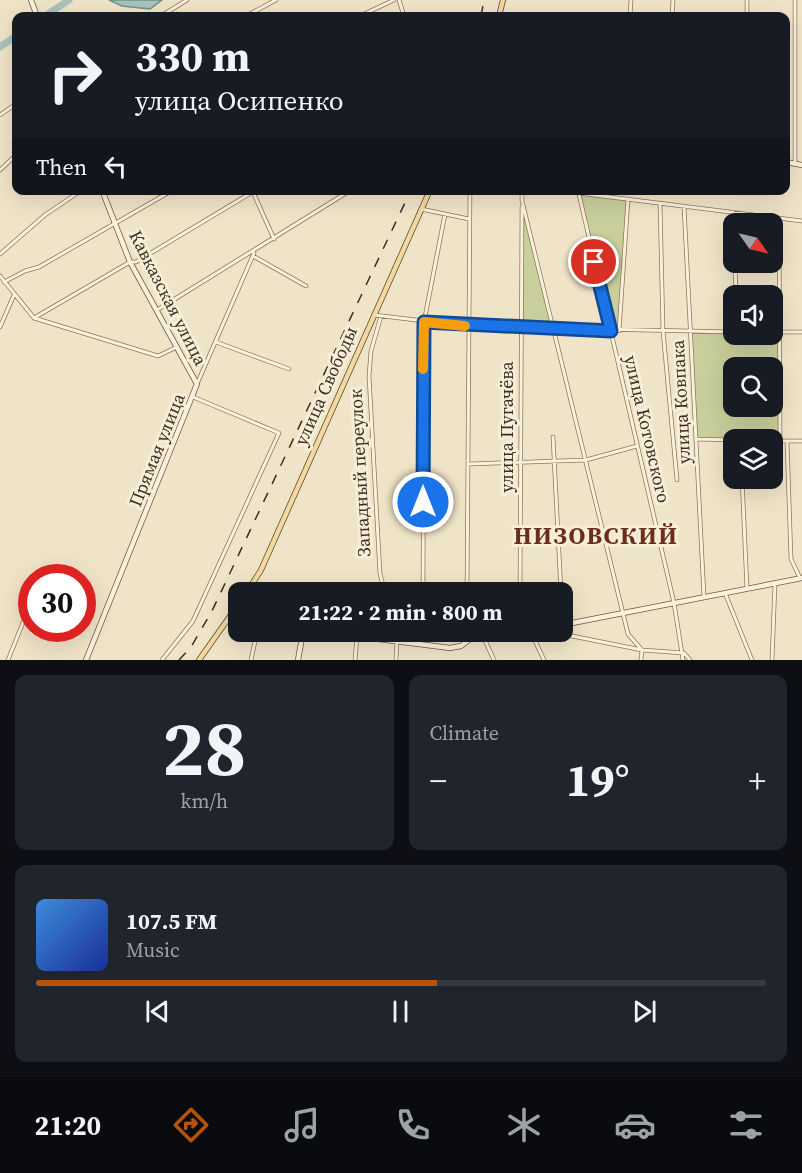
<!DOCTYPE html>
<html lang="en">
<head>
<meta charset="utf-8">
<style>
  body { margin:0; font-family:"Source Serif 4",serif; background:#20242c; color:#f1f3f6; height:100vh; display:flex; flex-direction:column; font-size:22px; white-space:nowrap }
  * { box-sizing:border-box; margin:0 }
  p { font-size:20px; color:#9ea1a6 }
  .icon { flex:none; width:33px; height:33px; fill:none; stroke:currentColor; stroke-width:2; stroke-linecap:round; stroke-linejoin:round }
  .map { position:relative; height:660px; overflow:hidden }
  .details { display:flex; flex-direction:column; gap:15px; padding:15px; background:#0d0f14; flex:1 }
  .details>* { flex:none }
  .banner { position:absolute; left:12px; top:12px; width:778px; height:183px; border-radius:12px; box-shadow:0 6px 24px #0002; background:#171b24; color:#f1f3f6; overflow:hidden }
  .needle { width:39px; rotate:124deg }
  .fabs { position:absolute; left:723px; top:213px; display:grid; gap:12px }
  .fabs a { display:grid; place-items:center; width:60px; height:60px; border-radius:12px; background:#171b24; box-shadow:0 6px 24px #0002; font-size:30px }
  .speed { position:absolute; left:18px; top:564px; display:flex; gap:12px; font-size:30px; font-weight:700; text-align:center }
  .speed>* { display:grid; place-content:center; width:78px; height:78px; border-radius:50%; background:#171b24; box-shadow:0 6px 24px #0002; line-height:1 }
  .speed .limit { border:9px solid #d22; background:#fff; color:#111 }
  .pin { position:absolute; display:grid; place-items:center; width:51px; height:51px; color:#fff; margin:-26px; border:3px solid #fff; border-radius:50%; box-shadow:0 2px 6px #0007 }
  .me { position:absolute; width:66px; margin:-33px; rotate:0deg; stroke-linejoin:round; filter:drop-shadow(0 0 4px #0008) }
  .turn { display:flex; align-items:center; gap:21px; height:126px; padding:0 24px; font-size:27px }
  .turn .icon { width:78px; height:78px; stroke-width:2.5 }
  .turn b { display:block; font-size:42px; line-height:51px }
  .then { display:flex; align-items:center; height:57px; padding:0 24px; background:#0003; gap:12px; font-size:22px }
  .big { font-size:45px; font-weight:700; line-height:1.1 }
  .details .tile { flex:1; display:flex; flex-direction:column; justify-content:center; gap:9px; min-width:0; padding:0 21px; border-radius:12px; background:#20242c }
  .details .dial { align-items:center; gap:0 }
  .dial b { font-size:78px; line-height:1 }
  .song { display:flex; align-items:center; gap:18px }
  .cover { width:72px; height:72px; border-radius:9px; background:linear-gradient(135deg,hsl(210 70% 55%),hsl(230 70% 35%)) }
  .played { height:6px; border-radius:3px; background:linear-gradient(90deg,#b45309 55%,#363941 55%) }
  .keys { display:flex; justify-content:space-around; direction:ltr }
  .heat { display:flex; justify-content:space-between; align-items:center; font-size:33px; direction:ltr }
  .details .tiles { flex:1; display:grid; gap:15px; grid-template-columns:1fr 1fr }
  .tile:last-child { grid-column:span 2 }
  .trip { position:absolute; left:228px; top:582px; width:345px; height:60px; border-radius:12px; background:#171b24; box-shadow:0 6px 24px #0002; font-weight:700; line-height:60px; text-align:center }
  .menu { display:flex; height:96px; justify-content:space-around; align-items:center; background:#090b0e; color:#9ea1a6 }
  .menu .icon { width:42px; height:42px }
  .menu .current { color:#b45309 }
  .menu b { font-size:27px; color:#f1f3f6 }
  .map>svg:first-child { display:block }
</style>
</head>
<body>
<div class="map">
<svg width="802" height="660" viewBox="0 0 802 660">
  <rect width="100%" height="100%" fill="#f0e4c8"/>
  <path fill="#c9cf9b" fill-rule="evenodd" d="M578 193 628 199 619 331H611Z
    M522 201 554 329 520 328Z
    M691 331 733 332 734 334 779 332 780 441 696 439ZM734 368H772V406H734Z"/>
  <path fill="#a9c4bc" stroke="#6f938a" stroke-width="1.5" d="M109 0H162L150 9 122 6Z"/>
  <g fill="none" stroke-linecap="round" stroke-linejoin="round">
    <path stroke="#a9c4bc" stroke-width="7" d="M45 16 69 0
      M0 47 16 36"/>
    <defs>
      <path id="street" d="M399 0 404 16
        M747 0V16
        M795 0V163
        M161 16 187 0
        M246 16 276 0
        M360 16 394 0
        M630 16 631 0
        M672 16 673 0
        M0 115 16 104
        M0 170 16 155
        M578 190 674 603 683 660
        M253 192 274 239
        M578 193 802 221
        M522 201 628 634 642 650 641 660
        M522 201V190
        M660 203 663 331 677 480
        M684 206 704 597
        M421 209 469 219
        M733 212 734 224
        M779 218 780 441
        M0 254 45 215 82 190
        M253 256 306 286
        M735 262 736 296
        M0 276 34 318 158 356 177 347
        M4 282 25 271 39 267 173 190
        M157 310 351 190
        M374 315 467 326 734 332
        M381 316 371 351 369 376 380 574 385 592
        M34 318 130 262H136L256 190
        M0 327 14 295
        M619 331 628 199
        M772 332H802
        M216 342 289 369
        M197 384 254 253
        M553 437 561 592
        M696 439 734 440
        M772 441H802
        M787 441 791 559 800 578
        M470 464 586 460 637 446
        M742 478 747 589
        M423 592 424 322 445 214
        M467 592 470 190
        M520 592 522 207
        M725 593 752 660
        M390 632 392 638 397 641 396 660
        M481 632 494 660
        M531 632 544 660
        M561 632 562 634 642 650 684 653 690 660
        M467 641V632
        M8 660 32 600
        M162 660 193 621 279 433 193 397
        M251 660 257 632
        M355 660 357 636
        M772 660 775 583"/>
      <path id="secondary" d="M31 0 37 16
        M786 162 802 165
        M229 619 238 621
        M562 625 802 578
        M323 632 450 648 461 646 479 632
        M86 660 197 384 130 262 102 190
        M298 660 303 632"/>
      <path id="primary" d="M499 16 503 0
        M247 592 261 570 430 190
        M199 660 238 605"/>
    </defs>
    <use href="#street" stroke="#8d765c" stroke-width="4.5"/>
    <use href="#secondary" stroke="#6f573f" stroke-width="6"/>
    <use href="#primary" stroke="#5b4430" stroke-width="6"/>
    <use href="#street" stroke="#faf1dc" stroke-width="3"/>
    <use href="#secondary" stroke="#faf1dc" stroke-width="4.5"/>
    <use href="#primary" stroke="#f3d9a0" stroke-width="4.5"/>
    <path stroke="#3d2e20" stroke-width="1.5" stroke-dasharray="10 10" stroke-linecap="butt" d="M481 16 484 0
      M179 660 191 647 212 611 411 190"/>
  </g>
  <g fill="none" stroke-linecap="round" stroke-linejoin="round">
    <defs>
      <path id="route" d="M423 502 424 322 611 331 594 262"/>
    </defs>
    <use href="#route" stroke="#114b97" stroke-width="15"/>
    <use href="#route" stroke="#1a73e8" stroke-width="10"/>
    <path stroke="#f59e0b" stroke-width="10" d="M423 369 424 322 465 326"/>
  </g>
  <g text-anchor="middle" stroke-width="6" stroke-linejoin="round" paint-order="stroke">
    <g font-size="18" fill="#3d2e20" stroke="#f7eed8">
      <text transform="translate(168 298) rotate(63)" y="6">Кавказская улица</text>
      <text transform="translate(326 386) rotate(-66)" y="6">улица Свободы</text>
      <text transform="translate(681 402) rotate(-93)" y="6">улица Ковпака</text>
      <text transform="translate(507 427) rotate(-90)" y="6">улица Пугачёва</text>
      <text transform="translate(647 429) rotate(77)" y="6">улица Котовского</text>
      <text transform="translate(157 450) rotate(-68)" y="6">Прямая улица</text>
      <text transform="translate(360 473) rotate(-93)" y="6">Западный переулок</text>
    </g>
    <g font-size="24" font-weight="bold" letter-spacing="1.5" fill="#6b2e1e" stroke="#f7eed8">
      <text x="596" y="544">НИЗОВСКИЙ</text>
    </g>
  </g>
</svg>
<div class="fabs">
<a><svg class="needle" viewBox="-14 -14 28 28"><path d="M0-13l5 13h-10z" fill="#e53935"/><path d="M0 13l5-13h-10z" fill="#9ea1a6"/></svg></a>
<a><svg class="icon" aria-label="sound" viewBox="0 0 24 24"><path d="M4 9h4l5-4v14l-5-4H4zM17 9q2 3 0 6"/></svg></a>
<a><svg class="icon" aria-label="search" viewBox="0 0 24 24"><circle cx="10" cy="10" r="6"/><path d="M15 15l6 6"/></svg></a>
<a><svg class="icon" aria-label="layers" viewBox="0 0 24 24"><path d="M12 4l9 5-9 5-9-5zM3 14l9 5 9-5"/></svg></a>
</div>
<div class="speed"><div class="limit">30</div></div>
<div class="pin" style="left:594px;top:262px;background:#d93025"><svg class="icon" aria-label="arrive" viewBox="0 0 24 24"><path d="M6 21V4h12l-3 4 3 4H6"/></svg></div>
<svg class="me" style="left:423px;top:502px" viewBox="-20 -20 40 40"><circle r="17" fill="#1a73e8" stroke="#fff" stroke-width="3"/><path d="M0-11L8 9 0 5-8 9z" fill="#fff"/></svg>
<div class="trip">21:22 · 2 min · 800 m</div>
<div class="banner">
<div class="turn"><svg class="icon" aria-label="right" viewBox="0 0 24 24"><path d="M7 20v-9h11M14 6l5 5-5 5"/></svg><div><b>330 m</b>улица Осипенко</div></div>
<div class="then">Then<svg class="icon" aria-label="left" viewBox="0 0 24 24"><path d="M17 20v-9H6M10 6l-5 5 5 5"/></svg></div>
</div>
</div>
<section class="details">
<div class="tiles">
<div class="tile dial"><b>28</b><p>km/h</p></div>
<div class="tile"><p>Climate</p>
<div class="heat"><a>−</a><b class="big">19°</b><a>+</a></div>
</div>
<div class="tile">
<div class="song"><i class="cover"></i><div><b>107.5 FM</b><p>Music</p></div></div>
<div class="played"></div>
<div class="keys"><svg class="icon" aria-label="previous" viewBox="0 0 24 24"><path d="M18 5L8 12l10 7zM5 5v14"/></svg><svg class="icon" aria-label="pause" viewBox="0 0 24 24"><path d="M8 5v14M16 5v14"/></svg><svg class="icon" aria-label="next" viewBox="0 0 24 24"><path d="M6 5l10 7-10 7zM19 5v14"/></svg></div>
</div>
</div>
</section>
<nav class="menu">
<b>21:20</b>
<svg class="icon current" aria-label="directions" viewBox="0 0 24 24"><path d="M12 3l9 9-9 9-9-9zM9 14v-3h6M13 9l2 2-2 2"/></svg>
<svg class="icon" aria-label="music" viewBox="0 0 24 24"><path d="M9 18V5l10-2v13"/><circle cx="6" cy="18" r="3"/><circle cx="16" cy="16" r="3"/></svg>
<svg class="icon" aria-label="phone" viewBox="0 0 24 24"><path d="M5 4h4l2 5-3 2q2 4 5 5l2-3 5 2v4C11 20 4 13 5 4z"/></svg>
<svg class="icon" aria-label="climate" viewBox="0 0 24 24"><path d="M12 3v18M4 7l16 10M4 17L20 7"/></svg>
<svg class="icon" aria-label="car" viewBox="0 0 24 24"><path d="M5 17H2v-5l4-1 3-4h7l3 4 3 1v5h-3M9 17h6M6 11h13"/><circle cx="7" cy="17" r="2"/><circle cx="17" cy="17" r="2"/></svg>
<svg class="icon" aria-label="filters" viewBox="0 0 24 24"><path d="M4 7h16M4 17h16"/><circle cx="9" cy="7" r="2"/><circle cx="15" cy="17" r="2"/></svg>
</nav>
</body>
</html>
